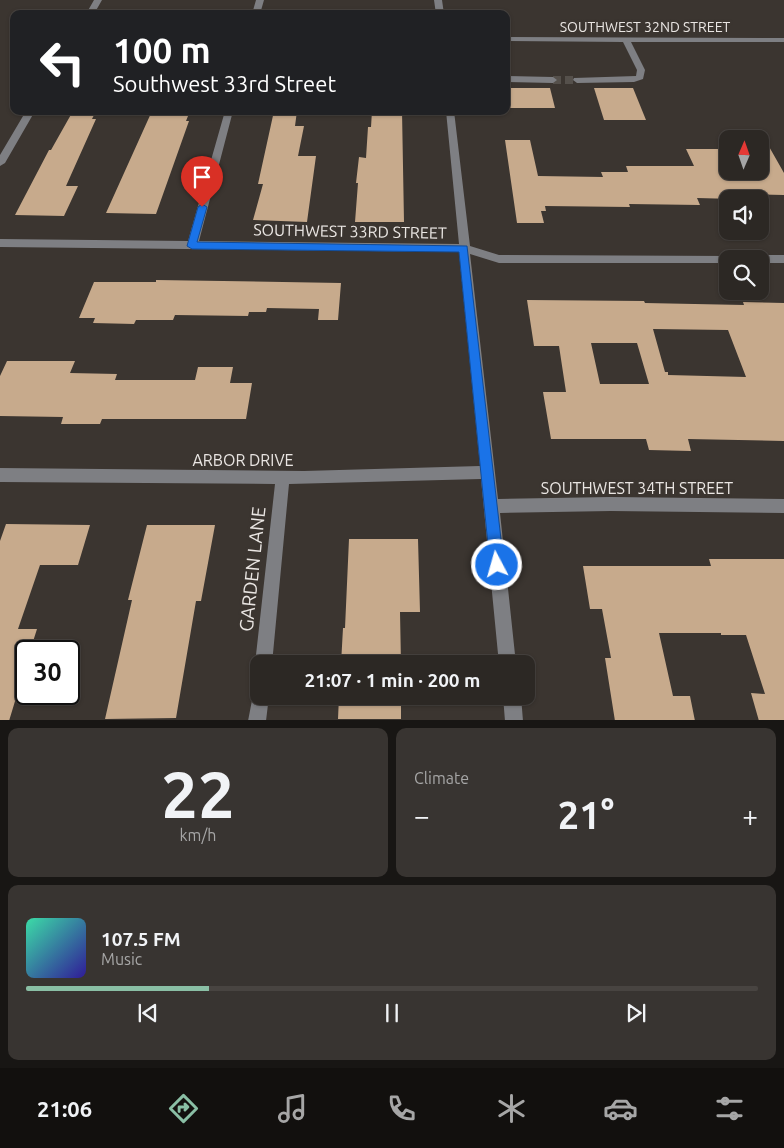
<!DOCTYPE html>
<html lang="en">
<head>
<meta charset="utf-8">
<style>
  body { margin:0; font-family:Ubuntu,sans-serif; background:#383431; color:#f1f3f6; height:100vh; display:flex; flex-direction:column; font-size:19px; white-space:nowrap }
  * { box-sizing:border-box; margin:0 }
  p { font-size:16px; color:#a6a6a6 }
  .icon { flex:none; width:28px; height:28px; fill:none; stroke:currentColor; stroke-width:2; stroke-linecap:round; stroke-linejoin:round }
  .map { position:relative; height:720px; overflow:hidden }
  .panel { display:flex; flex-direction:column; gap:8px; padding:8px; background:#181614; flex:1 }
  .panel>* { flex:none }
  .top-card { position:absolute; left:10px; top:10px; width:500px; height:105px; border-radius:10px; box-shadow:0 1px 4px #0004,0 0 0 1px #484441; background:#202124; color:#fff; overflow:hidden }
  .needle { width:32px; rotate:2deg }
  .buttons { position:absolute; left:719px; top:130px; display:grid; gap:10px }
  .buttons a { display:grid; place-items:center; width:50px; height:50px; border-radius:10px; background:#2c2824; box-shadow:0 1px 4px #0004,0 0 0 1px #484441; font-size:25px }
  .speed { position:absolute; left:15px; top:640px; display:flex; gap:10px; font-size:25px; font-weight:700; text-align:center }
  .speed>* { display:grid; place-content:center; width:65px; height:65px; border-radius:50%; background:#2c2824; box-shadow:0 1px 4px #0004,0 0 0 1px #484441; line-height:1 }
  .speed .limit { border:2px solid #111; border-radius:8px; background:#fff; color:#111 }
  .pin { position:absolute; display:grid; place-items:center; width:42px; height:42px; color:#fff; margin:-51px -21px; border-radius:50% 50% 50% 0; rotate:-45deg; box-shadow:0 0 5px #0007 }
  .pin .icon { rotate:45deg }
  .me { position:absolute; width:55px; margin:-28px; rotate:354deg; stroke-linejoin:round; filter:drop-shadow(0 0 4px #0008) }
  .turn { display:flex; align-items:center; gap:18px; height:105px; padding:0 20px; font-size:22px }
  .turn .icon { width:65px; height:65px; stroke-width:2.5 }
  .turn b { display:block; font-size:35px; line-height:42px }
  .big { font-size:38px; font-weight:700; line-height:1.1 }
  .panel .tile { flex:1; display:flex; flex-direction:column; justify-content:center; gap:8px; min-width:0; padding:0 18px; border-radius:10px; background:#383431 }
  .panel .dial { align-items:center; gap:0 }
  .dial b { font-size:65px; line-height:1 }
  .song { display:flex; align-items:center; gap:15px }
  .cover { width:60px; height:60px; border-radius:8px; background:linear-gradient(135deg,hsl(160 70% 55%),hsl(250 70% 35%)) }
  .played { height:5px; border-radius:2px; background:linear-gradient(90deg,#8abfa5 25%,#484441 25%) }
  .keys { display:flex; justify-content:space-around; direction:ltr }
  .heat { display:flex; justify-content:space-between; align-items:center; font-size:28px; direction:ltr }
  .panel .tiles { flex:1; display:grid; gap:8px; grid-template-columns:1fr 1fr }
  .tile:last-child { grid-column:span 2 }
  .trip { position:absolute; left:250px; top:655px; width:285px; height:50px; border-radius:10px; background:#2c2824; box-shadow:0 1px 4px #0004,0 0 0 1px #484441; font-weight:700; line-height:50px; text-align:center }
  .tab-bar { display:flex; height:80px; justify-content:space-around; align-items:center; background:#12100e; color:#a6a6a6 }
  .tab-bar .icon { width:35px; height:35px }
  .tab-bar .active { color:#8abfa5 }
  .tab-bar b { font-size:22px; color:#f1f3f6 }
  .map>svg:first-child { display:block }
</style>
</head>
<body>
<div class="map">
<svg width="784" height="721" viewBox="0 0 784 721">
  <rect width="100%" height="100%" fill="#3b3530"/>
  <path fill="#c7aa8c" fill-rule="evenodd" d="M506 88H550L555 108H509Z
    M594 88H633L646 120H604Z
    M73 111H96L92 119H96L66 186H78L64 216 15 215 49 150H51Z
    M152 111H190L186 121H189L156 214 106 213Z
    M274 111H297L295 126H304L298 156H316L307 222 253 220 263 184H258Z
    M372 111H402L404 222H355L358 183H356L359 157 366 158 368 127H371Z
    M740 135 763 136 784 173V195L733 194 735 199 697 198 700 205 629 204 630 207 545 206 546 211H541L544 223H517L505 140H530L538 176 603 177 601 172H628L626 166H694L686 149H728V171H760V139H742Z
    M156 280 341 283 338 320H318L319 309 267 308 266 312H249L248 316 175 315 173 320H136L134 324 93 323 95 318H79L94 282H156Z
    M527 300 644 301 645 303 744 305 743 302 784 303V441L688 439 691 451 649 450 646 439H551L543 392H566L559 346H534ZM653 329 728 330 746 377 668 375V372H665ZM591 343H637L649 384H600Z
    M7 361H75L70 373 117 374 115 380H195L198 367H233L230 383H252L246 419H102L100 424H61L63 417 0 416V376Z
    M6 524 90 525 78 565H40L18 629H37L30 651H26V665L9 721H0V541Z
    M147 525H215L201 601H196L176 718 105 719 132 600H128Z
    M349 539H418L420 612H400L401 664H341L343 628H345Z
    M709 559H784V721H759L751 693 765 694 746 635H721V633H659L673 696H690L695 721H615L605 658H611L602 609H590L583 566H711Z
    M339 696H401V719H338Z"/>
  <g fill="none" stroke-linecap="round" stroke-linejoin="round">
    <path stroke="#55504b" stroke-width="8" stroke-dasharray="8 4" stroke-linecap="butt" d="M553 80H577"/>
    <path fill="#7e7f83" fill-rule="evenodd" d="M94 0H102L94 14H86Z
      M256 0H264L260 14H252Z
      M434 0H442L444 14H436Z
      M506 37 784 38V42H631L645 70 643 79 634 82 577 83 573 80 574 78 636 76 637 70 623 42 506 41Z
      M506 76 553 77 557 80 553 83 506 82Z
      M26 111H35L5 163 0 166V155Z
      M225 111H233L199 241 459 244 446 111H454L470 246 499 255 732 256 733 259H728V263H499L470 254 498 499 611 497 784 499V513L611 511 500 513 516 664H499L481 479 289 484 272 664H259V671L257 670 255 664 275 484 0 482V468L304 471 480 466 459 252 0 247V239L188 241Z
      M760 255H784V263H760V259H755Z
      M259 688V696H269L266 721H248L254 690Z
      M503 696H521L523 721H505Z"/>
  </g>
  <path fill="#1a73e8" stroke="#114b97" d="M202 204 207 207 197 242 467 246 504 565 502 570 497 572 492 570 490 565 459 252 192 249 187 246 198 207Z"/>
  <g text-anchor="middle" stroke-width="5" stroke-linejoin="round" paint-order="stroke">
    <g font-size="14" fill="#eae6e3" stroke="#3b3530">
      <text x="645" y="32">SOUTHWEST 32ND STREET</text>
    </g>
    <g font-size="16" fill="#eae6e3" stroke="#3b3530">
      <text transform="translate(350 231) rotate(1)" y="6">SOUTHWEST 33RD STREET</text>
      <text x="243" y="466">ARBOR DRIVE</text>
      <text x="637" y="494">SOUTHWEST 34TH STREET</text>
    </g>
    <g font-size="19" fill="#eae6e3" stroke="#3b3530">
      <text transform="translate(252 569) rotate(-84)" y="7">GARDEN LANE</text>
    </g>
  </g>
</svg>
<div class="buttons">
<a><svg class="needle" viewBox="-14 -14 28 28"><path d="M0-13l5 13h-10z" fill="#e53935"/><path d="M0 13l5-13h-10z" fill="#a6a6a6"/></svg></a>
<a><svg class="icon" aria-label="sound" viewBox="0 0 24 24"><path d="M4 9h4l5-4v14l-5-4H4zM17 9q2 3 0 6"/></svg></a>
<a><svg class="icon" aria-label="search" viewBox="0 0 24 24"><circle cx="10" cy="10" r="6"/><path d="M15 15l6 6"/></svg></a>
</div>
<div class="speed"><div class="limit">30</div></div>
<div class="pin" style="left:202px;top:207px;background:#d93025"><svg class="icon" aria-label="arrive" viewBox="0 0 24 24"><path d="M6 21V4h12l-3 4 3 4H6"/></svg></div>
<svg class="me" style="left:497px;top:565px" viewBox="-20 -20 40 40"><circle r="17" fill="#1a73e8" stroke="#fff" stroke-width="3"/><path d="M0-11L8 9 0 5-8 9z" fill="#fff"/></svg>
<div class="trip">21:07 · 1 min · 200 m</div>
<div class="top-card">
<div class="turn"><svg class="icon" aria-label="left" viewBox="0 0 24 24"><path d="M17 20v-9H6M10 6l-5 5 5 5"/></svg><div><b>100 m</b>Southwest 33rd Street</div></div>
</div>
</div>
<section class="panel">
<div class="tiles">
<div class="tile dial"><b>22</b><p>km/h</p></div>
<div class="tile"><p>Climate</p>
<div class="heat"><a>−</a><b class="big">21°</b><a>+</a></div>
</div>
<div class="tile">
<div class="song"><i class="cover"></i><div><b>107.5 FM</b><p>Music</p></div></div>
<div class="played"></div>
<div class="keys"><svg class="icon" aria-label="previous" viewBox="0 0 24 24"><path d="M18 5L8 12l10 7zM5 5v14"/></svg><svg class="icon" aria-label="pause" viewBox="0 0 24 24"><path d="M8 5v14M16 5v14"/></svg><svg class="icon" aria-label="next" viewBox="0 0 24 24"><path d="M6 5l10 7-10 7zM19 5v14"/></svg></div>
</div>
</div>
</section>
<nav class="tab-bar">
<b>21:06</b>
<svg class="icon active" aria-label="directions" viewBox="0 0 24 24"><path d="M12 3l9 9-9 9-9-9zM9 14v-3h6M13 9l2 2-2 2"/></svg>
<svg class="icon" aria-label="music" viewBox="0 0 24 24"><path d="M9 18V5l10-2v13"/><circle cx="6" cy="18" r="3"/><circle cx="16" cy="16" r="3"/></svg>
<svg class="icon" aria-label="phone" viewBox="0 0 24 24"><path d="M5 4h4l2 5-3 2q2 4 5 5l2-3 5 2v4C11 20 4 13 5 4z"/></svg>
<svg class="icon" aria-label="climate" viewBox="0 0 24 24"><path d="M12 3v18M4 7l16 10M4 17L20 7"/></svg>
<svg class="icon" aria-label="car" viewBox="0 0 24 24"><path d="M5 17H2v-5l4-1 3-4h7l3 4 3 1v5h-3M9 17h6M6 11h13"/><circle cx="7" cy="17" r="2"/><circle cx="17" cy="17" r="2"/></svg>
<svg class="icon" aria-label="filters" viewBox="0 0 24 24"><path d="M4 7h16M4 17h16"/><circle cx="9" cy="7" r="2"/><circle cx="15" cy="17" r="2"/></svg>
</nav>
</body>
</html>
